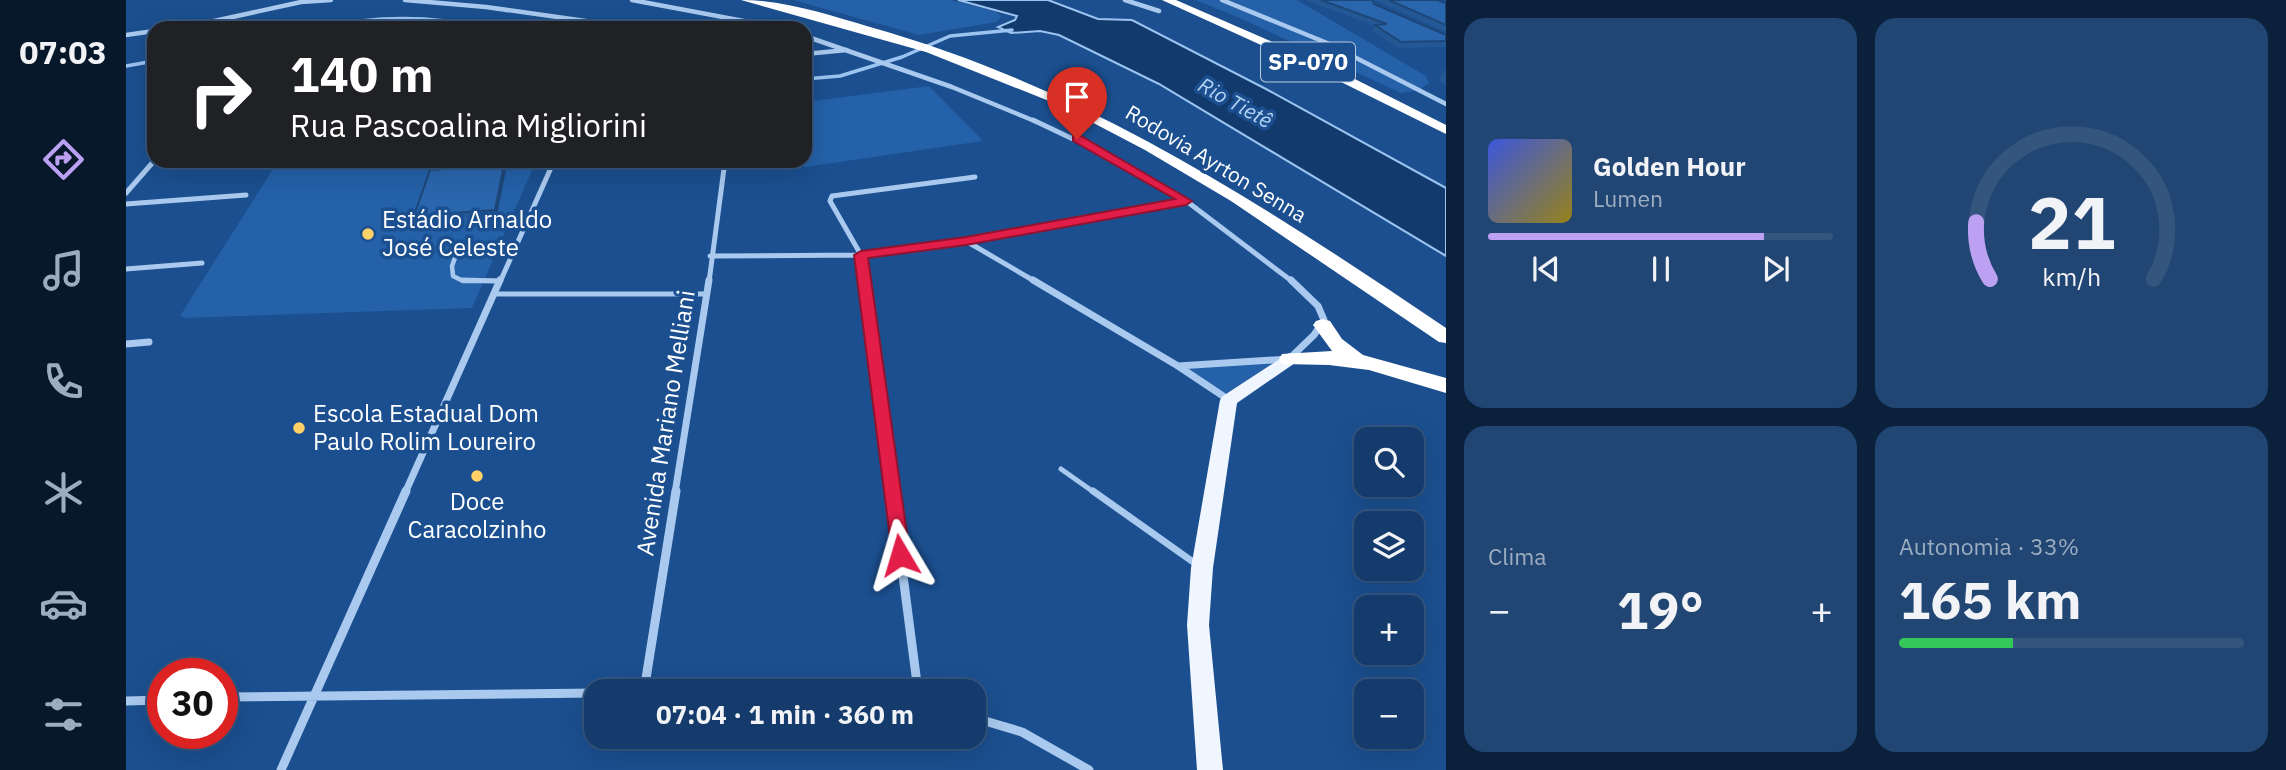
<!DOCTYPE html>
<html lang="pt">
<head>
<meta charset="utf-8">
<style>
  body { margin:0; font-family:"IBM Plex Sans",sans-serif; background:#214673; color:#f1f3f6; height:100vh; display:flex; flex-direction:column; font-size:26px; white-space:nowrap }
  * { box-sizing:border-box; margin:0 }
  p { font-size:23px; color:#9dadc1 }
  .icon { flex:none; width:38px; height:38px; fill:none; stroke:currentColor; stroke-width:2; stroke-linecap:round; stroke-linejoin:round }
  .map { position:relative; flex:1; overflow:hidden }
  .panel { display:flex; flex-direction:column; gap:18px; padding:18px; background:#0b203b; width:840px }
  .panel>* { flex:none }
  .top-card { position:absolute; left:21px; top:21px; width:665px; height:147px; border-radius:21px; box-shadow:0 7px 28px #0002,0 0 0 2px #33557e; background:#202124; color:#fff; overflow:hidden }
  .controls { position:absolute; left:1228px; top:427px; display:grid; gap:14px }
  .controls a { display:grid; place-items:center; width:70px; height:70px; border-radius:14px; background:#143b6b; box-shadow:0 7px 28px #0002,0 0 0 2px #33557e; font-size:35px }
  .speed { position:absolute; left:21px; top:658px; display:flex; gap:14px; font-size:35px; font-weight:700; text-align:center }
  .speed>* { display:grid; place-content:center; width:91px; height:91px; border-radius:50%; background:#143b6b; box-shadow:0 7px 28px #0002,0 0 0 2px #33557e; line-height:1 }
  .speed .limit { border:10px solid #d22; background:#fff; color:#111 }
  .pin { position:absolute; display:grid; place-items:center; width:60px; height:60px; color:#fff; margin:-72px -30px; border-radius:50% 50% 50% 0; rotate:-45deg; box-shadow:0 0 7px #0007 }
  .pin .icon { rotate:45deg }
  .me { position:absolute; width:77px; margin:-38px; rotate:353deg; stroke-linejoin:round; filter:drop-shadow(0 0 5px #0008) }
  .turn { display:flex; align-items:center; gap:24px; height:147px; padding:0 28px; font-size:32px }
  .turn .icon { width:91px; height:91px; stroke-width:2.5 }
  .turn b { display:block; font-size:49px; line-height:60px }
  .big { font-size:52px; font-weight:700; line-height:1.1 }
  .panel .tile { flex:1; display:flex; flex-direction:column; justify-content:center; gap:10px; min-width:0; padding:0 24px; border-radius:21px; background:#214673 }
  .panel .dial { align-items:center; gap:0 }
  .dial svg { height:182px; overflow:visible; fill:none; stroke:#33557e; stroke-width:7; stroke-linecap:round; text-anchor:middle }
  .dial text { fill:#f1f3f6; stroke:none }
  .song { display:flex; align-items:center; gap:21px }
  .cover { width:84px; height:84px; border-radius:10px; background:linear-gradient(135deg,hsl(230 70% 55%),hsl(50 70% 35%)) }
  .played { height:7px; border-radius:4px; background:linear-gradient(90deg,#bca0f2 80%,#33557e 80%) }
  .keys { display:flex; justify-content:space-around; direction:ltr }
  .heat { display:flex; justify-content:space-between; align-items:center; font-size:38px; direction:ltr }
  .charge { height:10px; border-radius:5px; background:linear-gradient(90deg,#34c759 33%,#33557e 0) }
  .panel .tiles { flex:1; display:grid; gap:18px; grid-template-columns:repeat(2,1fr) }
  .trip { position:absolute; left:458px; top:679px; width:402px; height:70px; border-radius:21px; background:#143b6b; box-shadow:0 7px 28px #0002,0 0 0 2px #33557e; font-weight:700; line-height:70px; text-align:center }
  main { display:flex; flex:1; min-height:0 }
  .dock { display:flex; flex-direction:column; width:126px; justify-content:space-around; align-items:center; background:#08182b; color:#9dadc1 }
  .dock .icon { width:49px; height:49px }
  .dock .selected { color:#bca0f2 }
  .dock b { font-size:32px; color:#f1f3f6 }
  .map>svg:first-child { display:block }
</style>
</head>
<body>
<main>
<nav class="dock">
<b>07:03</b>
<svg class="icon selected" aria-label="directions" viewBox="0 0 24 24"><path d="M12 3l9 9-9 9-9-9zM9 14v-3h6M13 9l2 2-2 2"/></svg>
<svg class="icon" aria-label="music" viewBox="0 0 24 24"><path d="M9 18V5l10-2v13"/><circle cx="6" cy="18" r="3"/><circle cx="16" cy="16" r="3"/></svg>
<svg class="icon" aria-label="phone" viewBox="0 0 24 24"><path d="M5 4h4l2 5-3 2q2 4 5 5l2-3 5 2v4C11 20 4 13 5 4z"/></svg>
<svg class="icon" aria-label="climate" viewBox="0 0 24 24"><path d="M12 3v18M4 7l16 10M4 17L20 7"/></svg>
<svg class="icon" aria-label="car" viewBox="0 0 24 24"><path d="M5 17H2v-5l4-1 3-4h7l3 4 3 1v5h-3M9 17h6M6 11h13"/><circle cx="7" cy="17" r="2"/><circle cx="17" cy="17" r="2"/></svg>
<svg class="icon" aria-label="filters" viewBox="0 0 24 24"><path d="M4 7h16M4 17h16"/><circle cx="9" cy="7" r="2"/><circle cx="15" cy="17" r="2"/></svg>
</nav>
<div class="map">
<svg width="1320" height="770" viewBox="0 0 1320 770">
  <rect width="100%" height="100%" fill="#1b4f8f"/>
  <path fill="#2461a8" d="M667 0H824L870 12 875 16 871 22 793 35Z
    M1069 0H1171L1300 76 1303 83 1293 90 1275 93 1114 18Z
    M803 86 857 141 679 167 675 161H679V102Z
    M152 161H410L346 308 59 318 54 316Z
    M1163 359 1103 400 1052 366Z"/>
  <path fill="#123a6d" stroke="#9cc4f0" stroke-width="2" d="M832 0H922L972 19 1006 20 1140 89 1320 188V256L1033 84 933 35 914 31 885 33 872 27 889 20 891 16Z"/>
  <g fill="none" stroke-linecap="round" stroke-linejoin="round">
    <path stroke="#9cc4f0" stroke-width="3.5" d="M192 28C250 15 304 15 362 28
      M0 66 28 61
      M679 79 714 76 776 57 824 36 886 30"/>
    <path stroke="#a9c9ee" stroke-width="4.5" d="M334 244 326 266 327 276 337 281H374"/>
    <path stroke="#a9c9ee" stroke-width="5" d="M336 280 374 281
      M369 294H581
      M935 469 969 493"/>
    <path stroke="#a9c9ee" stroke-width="7" d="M967 491 1070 564"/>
    <path stroke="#a9c9ee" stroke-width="4.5" d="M279 0 360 7 509 28
      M506 0 655 28
      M999 0 1033 11
      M1096 0 1201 43 1320 104
      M56 28 175 2 205 0
      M0 35 28 31
      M679 36 826 87 911 122
      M679 54 721 50"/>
    <path stroke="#a9c9ee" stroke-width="5" d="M907 120 968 149 1059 200 1167 282
      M0 193 28 161
      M0 204 120 195
      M840 241 910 282
      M584 256 735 255 840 241 1060 201
      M0 269 76 263
      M374 282 428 161
      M583 282 599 161
      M739 282 735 255 704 201 706 196 849 177"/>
    <path stroke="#a9c9ee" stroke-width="7" d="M738 280 766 493
      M907 280 1052 366 1103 400
      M0 344 23 342
      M1052 366 1163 359 1188 335 1198 320 1192 306 1165 280
      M279 493 374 280
      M549 493 583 280"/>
    <path stroke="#a9c9ee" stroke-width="9" d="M766 491 792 691
      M518 691 550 491
      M96 697 471 693
      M0 701 37 700
      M849 718 896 732 963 770
      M155 770 280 491"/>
    <path fill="#f0f6ff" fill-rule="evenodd" d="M1163 353 1169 355 1171 359 1169 363 1111 403 1087 568 1083 625 1097 770H1071L1061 625 1065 568 1094 400 1097 396Z"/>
    <path fill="#fff" fill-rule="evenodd" d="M615 0C658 0 703 15 744 27 961 88 1136 204 1320 328V343L1313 342 1105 201 1019 150 933 105 800 52Z
      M1036 0H1050L1213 71 1320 125V134L1205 77Z
      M1197 319 1204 321 1216 339 1237 355 1320 378V393L1243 370 1203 365 1156 364 1153 359 1156 354 1206 351 1187 325 1190 321Z"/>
  </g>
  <path fill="#245895" d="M1179 0H1311L1320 3V32L1250 1H1247L1248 4 1320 35V47L1272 48 1246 31 1249 26Z
    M1318 70 1320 71V85L1312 80Z
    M378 165 380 170 371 215 290 222 288 216Z"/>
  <path fill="#1d4779" d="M378 165 380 170 371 215 369 210Z"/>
  <path fill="#2a66ad" stroke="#1d4779" stroke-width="2" d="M1195 0H1247L1248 4 1320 35V41L1275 42 1249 25 1261 24Z
    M1263 0H1311L1320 3V25Z
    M378 165 369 210 288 216 304 170Z"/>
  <path fill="#e11d48" stroke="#92132f" stroke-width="2" d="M947 136H955L1066 201 1060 205 840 245 742 258 784 555 781 561 774 563 767 561 728 255 735 251 840 237 1049 199 947 141Z"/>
  <g fill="#ffd166" stroke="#1b4f8f" stroke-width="2.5">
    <circle cx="242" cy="234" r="7"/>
    <circle cx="173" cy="428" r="7"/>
    <circle cx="351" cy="476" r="7"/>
  </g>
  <g text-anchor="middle" stroke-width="7" stroke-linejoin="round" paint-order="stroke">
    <g font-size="21" font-style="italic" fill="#b5d3f5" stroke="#1b4f8f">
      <text transform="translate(1109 103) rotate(29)" y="7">Rio Tietê</text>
    </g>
    <g font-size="21" fill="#fff" stroke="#1b4f8f">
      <text transform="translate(1090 164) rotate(31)" y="7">Rodovia Ayrton Senna</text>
    </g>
    <rect fill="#1b4f8f" stroke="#bbcadd" stroke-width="2" x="1135" y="42.5" width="94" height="39" rx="5"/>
    <g font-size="23" font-weight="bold" fill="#fff">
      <text x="1182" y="70">SP-070</text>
    </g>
    <g font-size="24" fill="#fff" stroke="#1b4f8f" text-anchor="start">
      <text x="256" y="228">Estádio Arnaldo<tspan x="256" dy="28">José Celeste</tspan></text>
      <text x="187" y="422">Escola Estadual Dom<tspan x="187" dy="28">Paulo Rolim Loureiro</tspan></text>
      <text x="351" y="510" text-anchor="middle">Doce<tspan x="351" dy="28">Caracolzinho</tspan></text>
    </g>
    <g font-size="24" fill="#fff" stroke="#1b4f8f">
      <text transform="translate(540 423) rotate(-81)" y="8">Avenida Mariano Melliani</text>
    </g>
  </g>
</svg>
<div class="controls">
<a><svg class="icon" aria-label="search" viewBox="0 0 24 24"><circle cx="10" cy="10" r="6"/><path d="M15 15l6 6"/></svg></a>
<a><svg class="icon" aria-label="layers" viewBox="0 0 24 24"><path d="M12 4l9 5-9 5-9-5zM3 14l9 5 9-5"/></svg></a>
<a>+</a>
<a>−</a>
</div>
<div class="speed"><div class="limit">30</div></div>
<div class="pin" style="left:951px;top:139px;background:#d93025"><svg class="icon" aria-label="arrive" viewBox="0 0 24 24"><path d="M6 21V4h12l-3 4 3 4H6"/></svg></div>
<svg class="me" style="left:774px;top:555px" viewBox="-20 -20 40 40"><path d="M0-17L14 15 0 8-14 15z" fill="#e11d48" stroke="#fff" stroke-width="4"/></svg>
<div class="trip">07:04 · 1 min · 360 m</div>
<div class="top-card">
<div class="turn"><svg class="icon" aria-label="right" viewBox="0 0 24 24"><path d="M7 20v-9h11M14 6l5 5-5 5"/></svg><div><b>140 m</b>Rua Pascoalina Migliorini</div></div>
</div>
</div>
<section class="panel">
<div class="tiles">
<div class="tile">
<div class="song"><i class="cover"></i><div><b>Golden Hour</b><p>Lumen</p></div></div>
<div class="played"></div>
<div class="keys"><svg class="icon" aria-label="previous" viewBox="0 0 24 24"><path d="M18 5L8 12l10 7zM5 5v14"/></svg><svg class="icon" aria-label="pause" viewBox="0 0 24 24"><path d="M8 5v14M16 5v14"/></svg><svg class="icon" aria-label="next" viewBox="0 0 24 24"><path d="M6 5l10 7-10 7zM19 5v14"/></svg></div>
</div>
<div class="tile dial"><svg viewBox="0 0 100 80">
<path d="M14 69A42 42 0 1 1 86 69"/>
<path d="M14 69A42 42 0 0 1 8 44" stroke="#bca0f2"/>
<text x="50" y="56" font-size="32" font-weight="700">21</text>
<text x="50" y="72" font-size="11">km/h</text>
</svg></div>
<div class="tile"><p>Clima</p>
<div class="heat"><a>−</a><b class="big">19°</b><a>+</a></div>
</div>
<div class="tile"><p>Autonomia · 33%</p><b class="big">165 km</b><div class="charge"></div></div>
</div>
</section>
</main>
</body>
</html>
